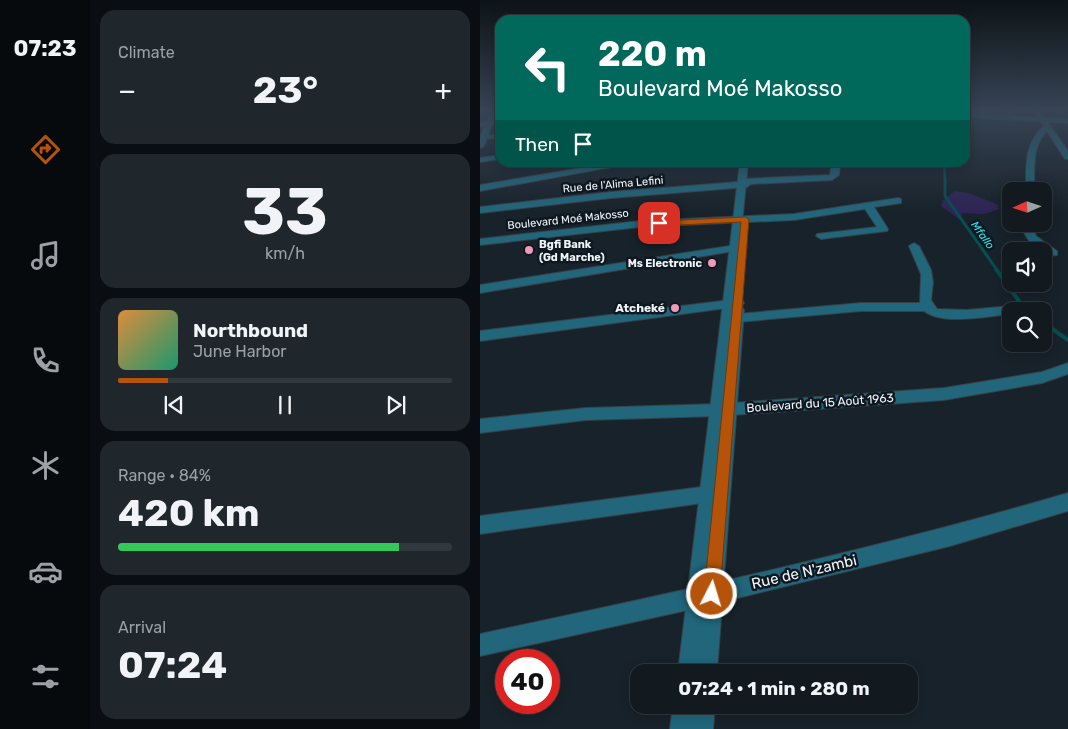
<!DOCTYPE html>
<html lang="en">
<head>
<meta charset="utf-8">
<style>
  body { margin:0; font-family:Rubik,sans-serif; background:#1f272d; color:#f1f3f6; height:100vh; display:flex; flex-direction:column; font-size:19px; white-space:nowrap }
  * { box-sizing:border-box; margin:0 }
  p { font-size:16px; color:#9ca1a5 }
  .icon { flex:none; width:28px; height:28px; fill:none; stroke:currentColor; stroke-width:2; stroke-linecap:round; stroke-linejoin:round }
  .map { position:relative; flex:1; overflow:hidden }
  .details { display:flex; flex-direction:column; gap:10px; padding:10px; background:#0a0e12; width:390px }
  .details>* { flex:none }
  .guide { position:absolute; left:15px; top:15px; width:475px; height:152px; border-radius:15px; box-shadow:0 2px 12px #0003,0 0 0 1px #31383e; background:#00695c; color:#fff; overflow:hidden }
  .needle { width:32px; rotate:267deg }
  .tools { position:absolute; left:522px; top:182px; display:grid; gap:10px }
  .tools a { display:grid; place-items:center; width:50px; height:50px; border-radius:10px; background:#121a20; box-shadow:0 2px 12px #0003,0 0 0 1px #31383e; font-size:25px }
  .speed { position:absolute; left:15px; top:649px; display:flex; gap:10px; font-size:25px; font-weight:700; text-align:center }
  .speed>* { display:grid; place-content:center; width:65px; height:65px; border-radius:50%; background:#121a20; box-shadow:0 2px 12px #0003,0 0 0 1px #31383e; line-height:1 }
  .speed .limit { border:8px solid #d22; background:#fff; color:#111 }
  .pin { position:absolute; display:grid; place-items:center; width:42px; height:42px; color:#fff; margin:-21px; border-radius:10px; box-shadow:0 2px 8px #0006 }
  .me { position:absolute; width:55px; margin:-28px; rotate:5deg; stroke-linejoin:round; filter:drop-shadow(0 0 4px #0008) }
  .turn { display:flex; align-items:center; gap:18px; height:105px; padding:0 20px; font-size:22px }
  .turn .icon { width:65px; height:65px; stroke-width:2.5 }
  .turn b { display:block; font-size:35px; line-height:42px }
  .then { display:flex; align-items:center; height:48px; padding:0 20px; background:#0003; gap:10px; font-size:19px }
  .big { font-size:38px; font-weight:700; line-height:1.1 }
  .details .card { flex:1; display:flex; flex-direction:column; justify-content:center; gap:8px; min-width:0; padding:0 18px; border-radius:15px; background:#1f272d }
  .details .dial { align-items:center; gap:0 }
  .dial b { font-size:65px; line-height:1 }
  .song { display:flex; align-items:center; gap:15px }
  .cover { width:60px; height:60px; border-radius:8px; background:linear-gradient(135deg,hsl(30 70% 55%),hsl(160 70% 35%)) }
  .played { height:5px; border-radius:2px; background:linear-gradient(90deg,#b45309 15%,#31383e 15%) }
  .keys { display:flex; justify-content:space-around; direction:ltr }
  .heat { display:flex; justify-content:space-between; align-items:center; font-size:28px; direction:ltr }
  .charge { height:8px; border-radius:4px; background:linear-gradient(90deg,#34c759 84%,#31383e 0) }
  .trip { position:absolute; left:150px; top:664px; width:288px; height:50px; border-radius:15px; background:#121a20; box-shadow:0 2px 12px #0003,0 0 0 1px #31383e; font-weight:700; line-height:50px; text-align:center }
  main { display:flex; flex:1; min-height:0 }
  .tabs { display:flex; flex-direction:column; width:90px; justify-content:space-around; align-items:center; background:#070a0d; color:#9ca1a5 }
  .tabs .icon { width:35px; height:35px }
  .tabs .selected { color:#b45309 }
  .tabs b { font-size:22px; color:#f1f3f6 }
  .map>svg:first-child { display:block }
</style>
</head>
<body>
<main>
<nav class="tabs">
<b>07:23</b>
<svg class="icon selected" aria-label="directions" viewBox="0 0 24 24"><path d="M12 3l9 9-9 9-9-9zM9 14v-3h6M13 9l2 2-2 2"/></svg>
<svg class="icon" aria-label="music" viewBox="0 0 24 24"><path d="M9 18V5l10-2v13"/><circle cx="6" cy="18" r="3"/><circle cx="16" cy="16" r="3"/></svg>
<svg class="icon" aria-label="phone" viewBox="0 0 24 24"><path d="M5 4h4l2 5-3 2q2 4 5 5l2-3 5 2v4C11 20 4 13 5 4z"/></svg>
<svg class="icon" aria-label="climate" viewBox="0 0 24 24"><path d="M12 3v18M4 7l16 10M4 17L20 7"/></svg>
<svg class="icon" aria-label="car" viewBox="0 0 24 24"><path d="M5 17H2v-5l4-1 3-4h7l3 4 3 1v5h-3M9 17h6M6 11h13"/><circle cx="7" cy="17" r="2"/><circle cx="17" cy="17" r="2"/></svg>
<svg class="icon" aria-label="filters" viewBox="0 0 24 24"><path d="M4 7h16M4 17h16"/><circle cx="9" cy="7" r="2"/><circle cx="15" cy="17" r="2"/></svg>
</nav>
<section class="details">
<div class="card"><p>Climate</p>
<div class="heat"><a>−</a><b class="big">23°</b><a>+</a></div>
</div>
<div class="card dial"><b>33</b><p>km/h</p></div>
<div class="card">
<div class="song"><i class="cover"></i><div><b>Northbound</b><p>June Harbor</p></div></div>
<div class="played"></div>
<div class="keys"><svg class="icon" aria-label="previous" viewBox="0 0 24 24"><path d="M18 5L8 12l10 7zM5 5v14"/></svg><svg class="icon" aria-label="pause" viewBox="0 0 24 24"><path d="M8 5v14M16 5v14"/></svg><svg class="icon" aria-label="next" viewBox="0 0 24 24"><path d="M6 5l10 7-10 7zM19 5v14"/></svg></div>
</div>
<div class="card"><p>Range · 84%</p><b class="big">420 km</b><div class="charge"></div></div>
<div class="card"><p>Arrival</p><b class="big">07:24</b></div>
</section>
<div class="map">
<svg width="588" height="729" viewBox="0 0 588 729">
  <rect width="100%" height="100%" fill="#18222a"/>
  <path fill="#2e2454" d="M475 191C491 192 503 199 519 205L517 207 519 209 505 214 482 213 480 220 461 206 463 200Z"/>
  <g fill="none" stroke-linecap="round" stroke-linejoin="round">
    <path stroke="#054e51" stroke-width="2.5" d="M464 162 465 180"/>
    <path stroke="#054e51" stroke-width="3" d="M465 179V196L517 270"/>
    <path stroke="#054e51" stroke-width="4" d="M516 269 546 311
      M564 323 588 340"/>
    <defs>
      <path id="minor" d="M523 110H530L532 114 527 115Z
        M553 110H559L588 151V159H585L567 131C551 146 555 171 554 191H546C546 167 544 143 564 126Z
        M20 120V124L0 127V123Z
        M20 134V138L0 139V136Z
        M137 162H159L0 191V185Z
        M352 162H360L359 175 352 180 271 184 267 187 131 198 0 213V207L131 192 258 182 262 179 350 175Z
        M418 198 421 199V203L394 207 408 229 407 231 341 239 336 236 337 234 397 227 385 209 314 220 160 227 0 245V239L160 221 314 214Z
        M542 224H552L556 236 577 251V255C562 258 543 239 542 224Z
        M434 243 439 246 451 270 453 282 451 300 457 309 487 310 531 306 535 307 536 311H531V314C508 316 463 326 444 311H381L258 322 252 318 258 314 381 303H440L441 274 429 246Z
        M262 244 267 247 266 249 0 293V285Z
        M258 299 262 300 264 303 262 306 0 341V331Z
        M588 363V374L562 383 464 400 238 416 106 420 0 433V419L106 408 238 404 464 388 562 372Z
        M237 485 243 487 246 493 243 499 237 501 0 534V516Z
        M588 493V511L470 546 217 608 0 656V634C197 592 394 550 588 493Z"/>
      <path id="tertiary" d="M12 110H18L4 146 0 148V137Z
        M485 113 588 119V123L485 117Z
        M20 155V159L0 162V158Z
        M260 162H268L254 307H262L264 310 237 672H198Z
        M193 705H235L233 729H190Z"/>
    </defs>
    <use href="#minor" stroke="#364047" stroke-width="2"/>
    <use href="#tertiary" stroke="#364047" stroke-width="2"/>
    <use href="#minor" fill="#21667b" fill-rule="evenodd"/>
    <use href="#tertiary" fill="#21667b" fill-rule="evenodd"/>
  </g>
  <linearGradient id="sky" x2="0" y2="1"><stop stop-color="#0d1317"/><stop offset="0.52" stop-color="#374455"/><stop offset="1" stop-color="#374455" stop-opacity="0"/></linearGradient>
  <rect width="588" height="212" fill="url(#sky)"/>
  <path fill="#b45309" stroke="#753606" d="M265 217 269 219 240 594 238 600 232 602 226 600 224 594 261 222 179 226 175 223 179 221Z"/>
  <g fill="#f09ab7" stroke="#0f1820" stroke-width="2">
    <circle cx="49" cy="250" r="5"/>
    <circle cx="232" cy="263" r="5"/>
    <circle cx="195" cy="308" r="5"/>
  </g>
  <g text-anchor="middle" stroke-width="5" stroke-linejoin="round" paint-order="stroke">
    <g font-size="11" fill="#eff6fb" stroke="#0f1820">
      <text transform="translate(133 184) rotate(-5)" y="4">Rue de l'Alima Lefini</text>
      <text transform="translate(88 219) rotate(-6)" y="4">Boulevard Moé Makosso</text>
    </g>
    <g font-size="11" font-style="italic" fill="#2be4ec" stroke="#0f1820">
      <text transform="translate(503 235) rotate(55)" y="4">Mfallo</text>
    </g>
    <g font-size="11" font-weight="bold" fill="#eff6fb" stroke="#0f1820" text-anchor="start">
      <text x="59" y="248">Bgfi Bank<tspan x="59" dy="13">(Gd Marche)</tspan></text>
      <text x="222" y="267" text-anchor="end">Ms Electronic</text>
    </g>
    <g font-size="12" font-weight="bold" fill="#eff6fb" stroke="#0f1820" text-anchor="end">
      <text x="185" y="312">Atcheké</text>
    </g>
    <g font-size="12" fill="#eff6fb" stroke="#0f1820">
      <text transform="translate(340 403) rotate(-4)" y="4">Boulevard du 15 Août 1963</text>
    </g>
    <g font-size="15" fill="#eff6fb" stroke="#0f1820">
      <text transform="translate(324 572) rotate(-13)" y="5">Rue de N'zambi</text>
    </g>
  </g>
</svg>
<div class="tools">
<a><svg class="needle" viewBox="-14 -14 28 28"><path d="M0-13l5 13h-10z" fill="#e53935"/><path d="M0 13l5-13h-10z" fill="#9ca1a5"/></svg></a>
<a><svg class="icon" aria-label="sound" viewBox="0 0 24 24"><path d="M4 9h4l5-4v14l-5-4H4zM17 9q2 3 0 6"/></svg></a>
<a><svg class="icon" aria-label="search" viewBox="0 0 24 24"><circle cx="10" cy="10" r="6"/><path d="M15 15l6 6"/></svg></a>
</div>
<div class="speed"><div class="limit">40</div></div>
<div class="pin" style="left:179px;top:223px;background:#d93025"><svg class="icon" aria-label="arrive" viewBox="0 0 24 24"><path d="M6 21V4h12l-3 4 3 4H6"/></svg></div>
<svg class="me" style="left:232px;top:594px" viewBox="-20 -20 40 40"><circle r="17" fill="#b45309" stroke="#fff" stroke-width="3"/><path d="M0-11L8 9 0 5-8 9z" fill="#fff"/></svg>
<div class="trip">07:24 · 1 min · 280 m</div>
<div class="guide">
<div class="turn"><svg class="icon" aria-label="left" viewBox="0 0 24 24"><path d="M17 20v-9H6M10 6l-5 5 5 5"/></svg><div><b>220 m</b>Boulevard Moé Makosso</div></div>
<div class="then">Then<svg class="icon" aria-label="arrive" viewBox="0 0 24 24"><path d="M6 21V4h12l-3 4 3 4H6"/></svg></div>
</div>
</div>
</main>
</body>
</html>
